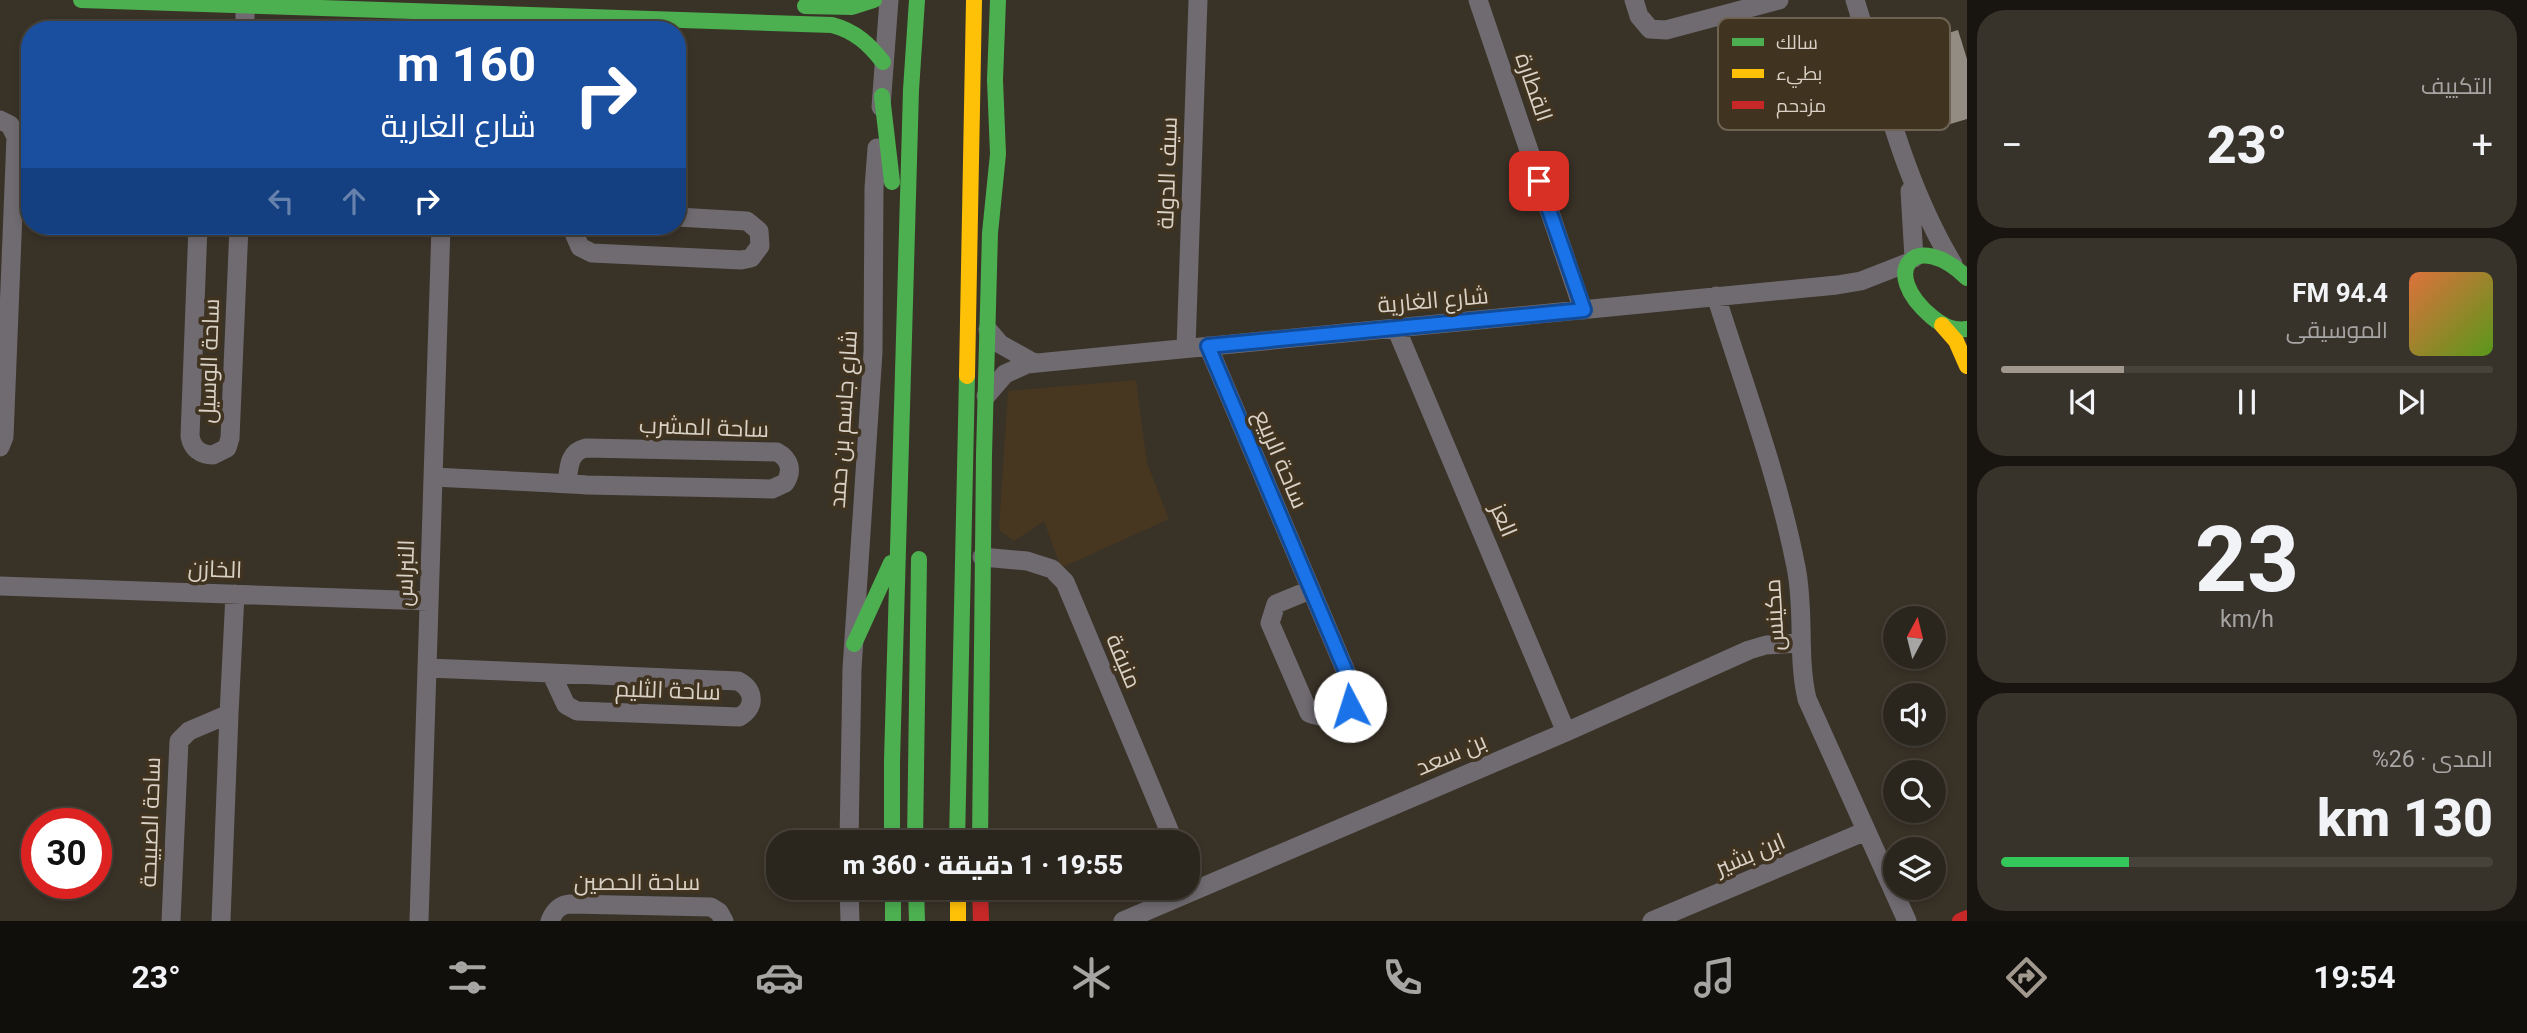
<!DOCTYPE html>
<html lang="ar">
<head>
<meta charset="utf-8">
<style>
  body { margin:0; font-family:Roboto,Cairo,sans-serif; background:#37322a; color:#f1f3f6; direction:rtl; height:100vh; display:flex; flex-direction:column; font-size:26px; white-space:nowrap }
  * { box-sizing:border-box; margin:0 }
  p { font-size:23px; color:#a6a5a4 }
  .icon { flex:none; width:38px; height:38px; fill:none; stroke:currentColor; stroke-width:2; stroke-linecap:round; stroke-linejoin:round }
  .map { position:relative; flex:1; overflow:hidden; direction:ltr }
  .side { display:flex; flex-direction:column; gap:10px; padding:10px; background:#181510; width:560px }
  .side>* { flex:none }
  .banner { position:absolute; left:21px; top:21px; width:665px; height:214px; border-radius:28px; box-shadow:0 4px 10px #0003,0 0 0 2px #47433b; direction:rtl; background:#1a4fa0; color:#fff; overflow:hidden }
  .needle { width:46px; rotate:7deg }
  .buttons { position:absolute; left:1883px; top:606px; display:grid; gap:14px }
  .buttons a { display:grid; place-items:center; width:63px; height:63px; border-radius:50%; background:#2b261d; box-shadow:0 4px 10px #0003,0 0 0 2px #47433b; font-size:35px }
  .speed { position:absolute; left:21px; top:808px; display:flex; gap:14px; font-size:35px; font-weight:700; text-align:center }
  .speed>* { display:grid; place-content:center; width:91px; height:91px; border-radius:50%; background:#2b261d; box-shadow:0 4px 10px #0003,0 0 0 2px #47433b; line-height:1 }
  .speed .limit { border:10px solid #d22; background:#fff; color:#111 }
  .pin { position:absolute; display:grid; place-items:center; width:60px; height:60px; color:#fff; margin:-30px; border-radius:14px; box-shadow:0 4px 10px #0006 }
  .me { position:absolute; width:77px; margin:-38px; rotate:355deg; stroke-linejoin:round; filter:drop-shadow(0 0 5px #0008) }
  .turn { display:flex; align-items:center; gap:24px; height:147px; padding:0 35px; font-size:32px }
  .turn .icon { width:91px; height:91px; stroke-width:2.5 }
  .turn b { display:block; font-size:49px; line-height:60px }
  .lanes { display:flex; align-items:center; height:66px; padding:0 35px; background:#0003; justify-content:center; gap:35px; direction:ltr }
  .lanes .off { opacity:.35 }
  .big { font-size:52px; font-weight:800; line-height:1.1 }
  .side .tile { flex:1; display:flex; flex-direction:column; justify-content:center; gap:10px; min-width:0; padding:0 24px; border-radius:28px; background:#37322a }
  .side .dial { align-items:center; gap:0 }
  .dial b { font-size:91px; line-height:1 }
  .song { display:flex; align-items:center; gap:21px }
  .cover { width:84px; height:84px; border-radius:10px; background:linear-gradient(135deg,hsl(20 70% 55%),hsl(90 70% 35%)) }
  .played { height:7px; border-radius:4px; background:linear-gradient(90deg,#a1998e 25%,#47433b 25%) }
  .keys { display:flex; justify-content:space-around; direction:ltr }
  .heat { display:flex; justify-content:space-between; align-items:center; font-size:38px; direction:ltr }
  .charge { height:10px; border-radius:5px; background:linear-gradient(90deg,#34c759 26%,#47433b 0) }
  .trip { position:absolute; left:766px; top:830px; width:434px; height:70px; border-radius:28px; background:#2b261d; box-shadow:0 4px 10px #0003,0 0 0 2px #47433b; font-weight:800; line-height:70px; text-align:center; direction:rtl }
  .dock { display:flex; height:112px; justify-content:space-around; align-items:center; background:#110f0c; color:#a6a5a4 }
  .dock .icon { width:49px; height:49px }
  .dock .current { color:#a1998e }
  .dock b { font-size:32px; color:#f1f3f6 }
  main { display:flex; flex:1; min-height:0 }
  .map>svg:first-child { display:block }
</style>
</head>
<body>
<main>
<section class="side">
<div class="tile"><p>التكييف</p>
<div class="heat"><a>−</a><b class="big">23°</b><a>+</a></div>
</div>
<div class="tile">
<div class="song"><i class="cover"></i><div><b>94.4 FM</b><p>الموسيقى</p></div></div>
<div class="played"></div>
<div class="keys"><svg class="icon" aria-label="previous" viewBox="0 0 24 24"><path d="M18 5L8 12l10 7zM5 5v14"/></svg><svg class="icon" aria-label="pause" viewBox="0 0 24 24"><path d="M8 5v14M16 5v14"/></svg><svg class="icon" aria-label="next" viewBox="0 0 24 24"><path d="M6 5l10 7-10 7zM19 5v14"/></svg></div>
</div>
<div class="tile dial"><b>23</b><p>km/h</p></div>
<div class="tile"><p>المدى · 26%</p><b class="big">130 km</b><div class="charge"></div></div>
</section>
<div class="map">
<svg width="1967" height="921" viewBox="0 0 1967 921">
  <rect width="100%" height="100%" fill="#393227"/>
  <path fill="#473720" d="M1136 380 1147 463 1169 519 1061 568 1044 521 1014 541 999 530 1008 391Z"/>
  <path fill="#928c82" d="M1958 30 1967 59V119L1937 128 1911 45Z"/>
  <g fill="none" stroke-linecap="round" stroke-linejoin="round">
    <path stroke="#6f6b71" stroke-width="19" d="M1478 0 1583 310
      M1634 0 1639 16 1650 29 1666 30 1779 0
      M1855 0C1883 89 1904 183 1953 264
      M245 30V0
      M881 107 889 0
      M0 120 10 125 16 137 4 437 0 447
      M1910 191 1914 258
      M198 226 190 436C192 449 201 455 213 455L227 448 230 438 239 226
      M571 226 580 247 592 253 741 260 751 258 760 246 759 231 747 221 677 217
      M1716 296C1744 385 1778 475 1796 567 1805 611 1797 656 1807 699L1907 921
      M1396 328 1566 732
      M988 330 1000 344 1034 363
      M1208 346 1355 693C1346 715 1331 721 1309 713L1270 623 1276 604 1310 590
      M1186 348 1198 0
      M986 396 1005 374 1027 364 1837 285 1861 281 1907 263
      M433 477 553 483C564 484 576 484 587 485L772 489 785 483C793 471 790 459 777 452L586 448C568 452 569 468 567 484
      M982 557 1027 561 1052 569 1065 582 1174 842
      M0 586 429 601
      M427 668 551 673
      M551 673 738 681C755 690 756 708 739 717L577 711 566 705Z
      M229 714 235 594
      M849 842 852 669 873 352 874 188 877 148
      M849 887 850 921
      M171 921 179 741 189 731 229 714 221 921
      M419 921 441 226
      M550 921C554 911 559 905 570 904L711 907 719 912 724 921
      M1123 921 1566 732 1749 650 1766 645 1801 643
      M1652 921 1866 831"/>
    <path stroke="#4caf50" stroke-width="16" d="M81 0 832 25C855 31 869 44 883 62
      M805 6 852 7 874 0
      M882 96 892 182
      M1967 278C1916 228 1877 271 1932 317 1943 326 1953 331 1967 329
      M854 644 891 563
      M892 842V761L911 90 917 0
      M915 842 919 559
      M957 842 967 376
      M980 842 984 455 990 233 998 154 995 80 998 0
      M893 887V921
      M916 887 917 921"/>
    <path stroke="#ffc107" stroke-width="16" d="M1942 325 1956 341 1967 366
      M967 376 974 0
      M958 887V921"/>
    <path stroke="#c62828" stroke-width="16" d="M980 887 981 921
      M1960 921 1967 918"/>
  </g>
  <g fill="none" stroke-linecap="round" stroke-linejoin="round">
    <defs>
      <path id="route" d="M1350 706 1355 693 1208 346 1584 310 1539 181"/>
    </defs>
    <use href="#route" stroke="#114b97" stroke-width="18"/>
    <use href="#route" stroke="#1a73e8" stroke-width="12"/>
  </g>
  <g text-anchor="middle" stroke-width="7" stroke-linejoin="round" paint-order="stroke">
    <g font-size="23" fill="#d9d1c5" stroke="#403320">
      <text transform="translate(1534 87) rotate(71)" y="8">القطارة</text>
      <text transform="translate(1167 173) rotate(-88)" y="8">سيف الدولة</text>
      <text transform="translate(1433 300) rotate(-5)" y="8">شارع الغارية</text>
      <text transform="translate(209 361) rotate(-88)" y="8">ساحة الوسيل</text>
      <text transform="translate(843 419) rotate(-86)" y="8">شارع جاسم بن حمد</text>
      <text transform="translate(704 427) rotate(2)" y="8">ساحة المشرب</text>
      <text transform="translate(1281 459) rotate(67)" y="8">ساحة الربيع</text>
      <text transform="translate(1504 520) rotate(67)" y="8">العز</text>
      <text transform="translate(215 569) rotate(2)" y="8">الخازن</text>
      <text transform="translate(405 573) rotate(-88)" y="8">النبراس</text>
      <text transform="translate(1774 615) rotate(-93)" y="8">مكينس</text>
      <text transform="translate(1124 661) rotate(67)" y="8">منيفة</text>
      <text transform="translate(668 690) rotate(2)" y="8">ساحة الثليم</text>
      <text transform="translate(1451 754) rotate(-23)" y="8">بن سعد</text>
      <text transform="translate(150 822) rotate(-88)" y="8">ساحة الصبيحة</text>
      <text transform="translate(1750 854) rotate(-23)" y="8">ابن بشير</text>
      <text x="637" y="890">ساحة الحصين</text>
    </g>
  </g>
  <rect x="1718" y="18" width="232" height="112" rx="10" fill="#403320" stroke="#6e6252" stroke-width="2"/>
  <rect x="1732" y="38" width="32" height="8" fill="#4caf50"/>
  <rect x="1732" y="69" width="32" height="9" fill="#ffc107"/>
  <rect x="1732" y="101" width="32" height="8" fill="#c62828"/>
  <g font-size="19" fill="#d9d1c5">
    <text x="1776" y="49">سالك</text>
    <text x="1776" y="80">بطيء</text>
    <text x="1776" y="112">مزدحم</text>
  </g>
</svg>
<div class="buttons">
<a><svg class="needle" viewBox="-14 -14 28 28"><path d="M0-13l5 13h-10z" fill="#e53935"/><path d="M0 13l5-13h-10z" fill="#a6a5a4"/></svg></a>
<a><svg class="icon" aria-label="sound" viewBox="0 0 24 24"><path d="M4 9h4l5-4v14l-5-4H4zM17 9q2 3 0 6"/></svg></a>
<a><svg class="icon" aria-label="search" viewBox="0 0 24 24"><circle cx="10" cy="10" r="6"/><path d="M15 15l6 6"/></svg></a>
<a><svg class="icon" aria-label="layers" viewBox="0 0 24 24"><path d="M12 4l9 5-9 5-9-5zM3 14l9 5 9-5"/></svg></a>
</div>
<div class="speed"><div class="limit">30</div></div>
<div class="pin" style="left:1539px;top:181px;background:#d93025"><svg class="icon" aria-label="arrive" viewBox="0 0 24 24"><path d="M6 21V4h12l-3 4 3 4H6"/></svg></div>
<svg class="me" style="left:1350px;top:706px" viewBox="-20 -20 40 40"><circle r="19" fill="#fff"/><path d="M0-13L10 11 0 6-10 11z" fill="#1a73e8"/></svg>
<div class="trip">19:55 · 1 دقيقة · 360 m</div>
<div class="banner">
<div class="turn"><svg class="icon" aria-label="right" viewBox="0 0 24 24"><path d="M7 20v-9h11M14 6l5 5-5 5"/></svg><div><b>160 m</b>شارع الغارية</div></div>
<div class="lanes"><svg class="icon off" aria-label="left" viewBox="0 0 24 24"><path d="M17 20v-9H6M10 6l-5 5 5 5"/></svg><svg class="icon off" aria-label="ahead" viewBox="0 0 24 24"><path d="M12 20V5M6 11l6-6 6 6"/></svg><svg class="icon" aria-label="right" viewBox="0 0 24 24"><path d="M7 20v-9h11M14 6l5 5-5 5"/></svg></div>
</div>
</div>
</main>
<nav class="dock">
<b>19:54</b>
<svg class="icon current" aria-label="directions" viewBox="0 0 24 24"><path d="M12 3l9 9-9 9-9-9zM9 14v-3h6M13 9l2 2-2 2"/></svg>
<svg class="icon" aria-label="music" viewBox="0 0 24 24"><path d="M9 18V5l10-2v13"/><circle cx="6" cy="18" r="3"/><circle cx="16" cy="16" r="3"/></svg>
<svg class="icon" aria-label="phone" viewBox="0 0 24 24"><path d="M5 4h4l2 5-3 2q2 4 5 5l2-3 5 2v4C11 20 4 13 5 4z"/></svg>
<svg class="icon" aria-label="climate" viewBox="0 0 24 24"><path d="M12 3v18M4 7l16 10M4 17L20 7"/></svg>
<svg class="icon" aria-label="car" viewBox="0 0 24 24"><path d="M5 17H2v-5l4-1 3-4h7l3 4 3 1v5h-3M9 17h6M6 11h13"/><circle cx="7" cy="17" r="2"/><circle cx="17" cy="17" r="2"/></svg>
<svg class="icon" aria-label="filters" viewBox="0 0 24 24"><path d="M4 7h16M4 17h16"/><circle cx="9" cy="7" r="2"/><circle cx="15" cy="17" r="2"/></svg>
<b>23°</b>
</nav>
</body>
</html>
